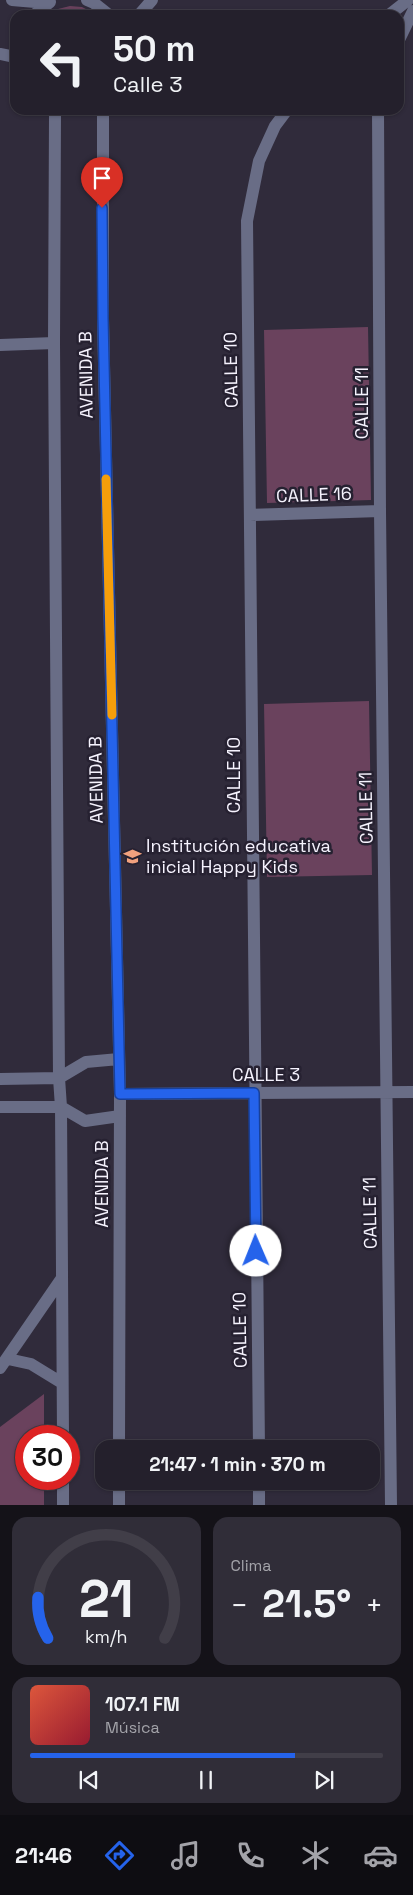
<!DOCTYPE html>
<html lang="es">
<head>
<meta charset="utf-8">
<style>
  body { margin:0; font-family:"Space Grotesk",sans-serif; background:#302d38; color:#f1f3f6; height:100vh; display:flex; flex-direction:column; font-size:19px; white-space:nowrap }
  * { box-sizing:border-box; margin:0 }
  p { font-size:16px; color:#a3a3a9 }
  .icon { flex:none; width:28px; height:28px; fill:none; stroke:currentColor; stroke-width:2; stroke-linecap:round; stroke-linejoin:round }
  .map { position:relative; height:1505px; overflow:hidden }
  .panel { display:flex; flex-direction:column; gap:12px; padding:12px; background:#141218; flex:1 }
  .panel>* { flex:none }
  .banner { position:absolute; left:10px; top:10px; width:394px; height:105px; border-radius:15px; box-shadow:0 1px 4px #0004,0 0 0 1px #413e48; background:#24202c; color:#f1f3f6; overflow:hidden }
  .speed { position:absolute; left:15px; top:1425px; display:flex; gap:10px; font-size:25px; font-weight:700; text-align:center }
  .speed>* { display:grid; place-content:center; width:65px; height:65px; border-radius:50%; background:#24202c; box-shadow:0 1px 4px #0004,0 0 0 1px #413e48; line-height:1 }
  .speed .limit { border:8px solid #d22; background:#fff; color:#111 }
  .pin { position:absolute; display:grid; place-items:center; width:42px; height:42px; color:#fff; margin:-51px -21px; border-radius:50% 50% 50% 0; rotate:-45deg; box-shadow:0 0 5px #0007 }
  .pin .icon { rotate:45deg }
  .me { position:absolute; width:55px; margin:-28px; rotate:359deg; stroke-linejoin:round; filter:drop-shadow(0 0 4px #0008) }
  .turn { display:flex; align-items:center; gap:18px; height:105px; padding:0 20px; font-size:22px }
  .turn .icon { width:65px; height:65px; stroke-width:2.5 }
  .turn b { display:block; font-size:35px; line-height:42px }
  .big { font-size:38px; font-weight:600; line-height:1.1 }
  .panel .card { flex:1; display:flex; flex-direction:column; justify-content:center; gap:8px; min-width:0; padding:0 18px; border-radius:15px; background:#302d38 }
  .panel .dial { align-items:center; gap:0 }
  .dial svg { height:130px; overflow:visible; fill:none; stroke:#413e48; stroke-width:7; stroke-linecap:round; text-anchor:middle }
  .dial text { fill:#f1f3f6; stroke:none }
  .song { display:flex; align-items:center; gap:15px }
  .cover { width:60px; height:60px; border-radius:8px; background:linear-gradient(135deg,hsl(10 70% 55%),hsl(350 70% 35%)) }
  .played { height:5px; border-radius:2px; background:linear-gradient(90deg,#2563eb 75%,#413e48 75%) }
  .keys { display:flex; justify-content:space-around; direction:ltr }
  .heat { display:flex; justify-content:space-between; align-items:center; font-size:28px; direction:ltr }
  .panel .tiles { flex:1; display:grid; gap:12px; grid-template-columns:1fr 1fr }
  .card:last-child { grid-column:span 2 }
  .trip { position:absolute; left:95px; top:1440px; width:285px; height:50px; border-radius:15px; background:#24202c; box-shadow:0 1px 4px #0004,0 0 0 1px #413e48; font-weight:600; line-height:50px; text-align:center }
  .tab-bar { display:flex; height:80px; justify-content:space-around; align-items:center; background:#0e0d12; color:#a3a3a9 }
  .tab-bar .icon { width:35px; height:35px }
  .tab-bar .active { color:#2563eb }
  .tab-bar b { font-size:22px; color:#f1f3f6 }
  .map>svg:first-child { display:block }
</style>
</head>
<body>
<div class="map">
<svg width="413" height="1505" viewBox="0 0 413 1505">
  <rect width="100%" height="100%" fill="#302b3b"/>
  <path fill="#6a425d" d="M70 6 82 7 97 15H48L58 9Z
    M368 327 371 500 267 503 264 330Z
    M369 701 372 875 267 877 264 704Z
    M44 1394V1436H26V1479H44V1505H0V1427Z"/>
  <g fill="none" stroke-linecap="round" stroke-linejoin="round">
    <path stroke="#696d86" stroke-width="12" d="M12 0 47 3
      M87 0 94 3 109 15
      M34 15 50 2
      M139 15 152 0
      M389 15 408 0
      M399 40 413 11
      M0 54 15 57
      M53 110 55 115 54 343 59 1078 61 1107 63 1436
      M103 110V318L120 1094 119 1449
      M378 110 380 511 391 1505
      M0 345 54 343
      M250 515 380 511
      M0 1079 59 1078 86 1062 119 1059
      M120 1094 413 1092
      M0 1107H61L85 1121 120 1116
      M8 1359 31 1364 62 1383
      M0 1368 62 1278
      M259 1449 247 221 259 161 275 126 287 110
      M63 1479V1505
      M259 1481V1505
      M119 1505V1481"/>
  </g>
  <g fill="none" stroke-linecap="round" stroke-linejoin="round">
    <defs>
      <path id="route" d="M102 208 103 318 120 1094 254 1093 256 1251"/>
    </defs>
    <use href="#route" stroke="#184099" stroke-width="12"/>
    <use href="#route" stroke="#2563eb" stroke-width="9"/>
    <path stroke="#f59e0b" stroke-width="9" d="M106 479 112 715"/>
  </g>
  <defs>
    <symbol id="school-bare" viewBox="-9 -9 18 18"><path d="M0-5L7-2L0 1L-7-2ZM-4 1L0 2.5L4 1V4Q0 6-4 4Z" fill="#f2a17e" stroke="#262131" stroke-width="2.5" paint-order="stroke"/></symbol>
  </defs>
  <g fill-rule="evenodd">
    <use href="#school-bare" x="120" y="844" width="25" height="25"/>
  </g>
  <g text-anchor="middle" stroke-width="5" stroke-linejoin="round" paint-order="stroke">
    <g font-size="18" fill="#f6f3fe" stroke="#262131">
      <text transform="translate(231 370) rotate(-91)" y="6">CALLE 10</text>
      <text transform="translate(86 375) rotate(-91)" y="6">AVENIDA B</text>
      <text transform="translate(362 403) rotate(-90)" y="6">CALLE 11</text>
      <text transform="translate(314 495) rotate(-2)" y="6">CALLE 16</text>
      <text transform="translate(234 775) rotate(-90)" y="6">CALLE 10</text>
      <text transform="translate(96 780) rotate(-91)" y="6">AVENIDA B</text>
      <text transform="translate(366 808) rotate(-91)" y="6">CALLE 11</text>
      <text x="266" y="1081">CALLE 3</text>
      <text transform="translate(102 1184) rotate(-90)" y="6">AVENIDA B</text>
      <text transform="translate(370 1213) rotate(-91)" y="6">CALLE 11</text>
      <text transform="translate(240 1330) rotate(-91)" y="6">CALLE 10</text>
    </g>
    <g font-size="18" fill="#f6f3fe" stroke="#262131" text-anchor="start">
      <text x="146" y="852">Institución educativa<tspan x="146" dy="21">inicial Happy Kids</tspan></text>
    </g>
  </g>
</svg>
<div class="speed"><div class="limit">30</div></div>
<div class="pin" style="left:102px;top:208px;background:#d93025"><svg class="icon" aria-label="arrive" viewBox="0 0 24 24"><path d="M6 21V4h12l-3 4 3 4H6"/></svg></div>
<svg class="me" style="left:256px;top:1251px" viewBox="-20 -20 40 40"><circle r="19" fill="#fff"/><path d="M0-13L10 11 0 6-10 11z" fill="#2563eb"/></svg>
<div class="trip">21:47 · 1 min · 370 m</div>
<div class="banner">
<div class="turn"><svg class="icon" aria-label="left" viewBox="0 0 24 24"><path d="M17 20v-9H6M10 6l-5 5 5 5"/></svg><div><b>50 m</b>Calle 3</div></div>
</div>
</div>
<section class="panel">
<div class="tiles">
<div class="card dial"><svg viewBox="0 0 100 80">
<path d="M14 69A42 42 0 1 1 86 69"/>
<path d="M14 69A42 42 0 0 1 8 44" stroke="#2563eb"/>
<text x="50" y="56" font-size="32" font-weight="700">21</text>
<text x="50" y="72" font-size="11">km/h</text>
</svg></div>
<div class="card"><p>Clima</p>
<div class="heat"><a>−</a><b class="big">21.5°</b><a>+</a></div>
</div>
<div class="card">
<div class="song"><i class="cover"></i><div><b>107.1 FM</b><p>Música</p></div></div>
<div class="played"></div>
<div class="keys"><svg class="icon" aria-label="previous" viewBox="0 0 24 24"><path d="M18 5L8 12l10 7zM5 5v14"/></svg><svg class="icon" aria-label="pause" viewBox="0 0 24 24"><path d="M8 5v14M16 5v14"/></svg><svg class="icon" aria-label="next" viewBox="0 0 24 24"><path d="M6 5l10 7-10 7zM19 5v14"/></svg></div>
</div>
</div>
</section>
<nav class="tab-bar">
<b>21:46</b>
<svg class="icon active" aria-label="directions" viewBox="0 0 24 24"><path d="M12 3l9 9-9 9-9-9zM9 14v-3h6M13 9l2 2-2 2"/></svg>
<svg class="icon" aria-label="music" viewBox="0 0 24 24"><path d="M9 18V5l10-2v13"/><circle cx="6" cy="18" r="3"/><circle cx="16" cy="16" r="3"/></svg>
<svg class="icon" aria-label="phone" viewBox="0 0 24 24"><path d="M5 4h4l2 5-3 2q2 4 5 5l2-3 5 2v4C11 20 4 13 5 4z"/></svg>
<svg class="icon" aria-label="climate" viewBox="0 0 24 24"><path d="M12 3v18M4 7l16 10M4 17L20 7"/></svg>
<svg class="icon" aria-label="car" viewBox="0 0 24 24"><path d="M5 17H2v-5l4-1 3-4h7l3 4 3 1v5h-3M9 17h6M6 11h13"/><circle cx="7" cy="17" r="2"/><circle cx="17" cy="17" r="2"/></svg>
</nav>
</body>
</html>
